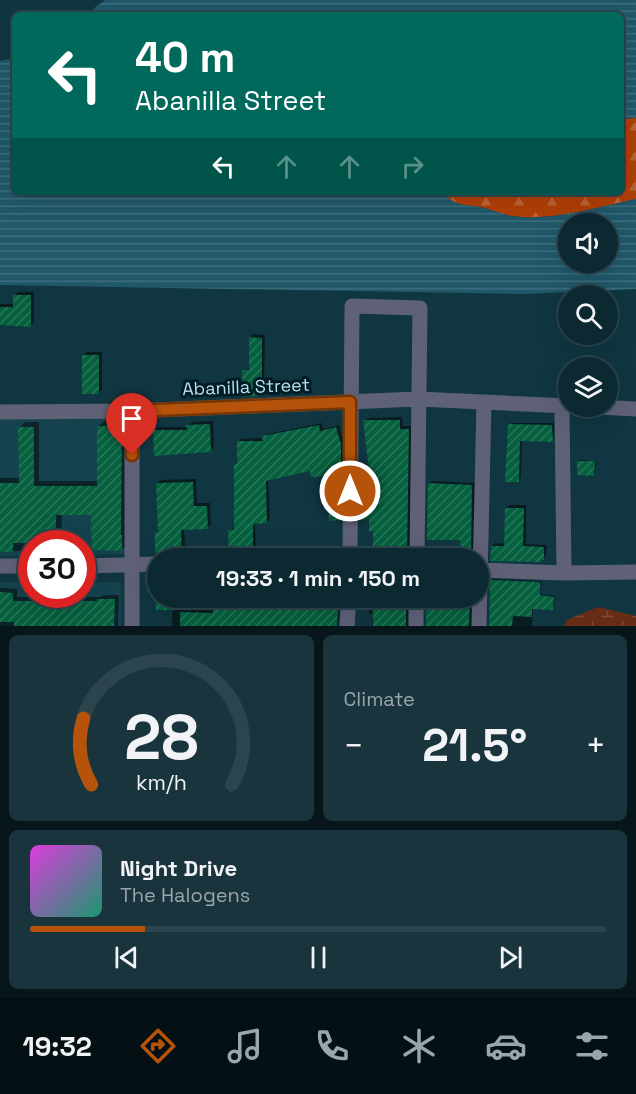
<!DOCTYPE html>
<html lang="en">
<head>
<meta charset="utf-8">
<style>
  body { margin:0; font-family:"Space Grotesk",sans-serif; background:#1a343d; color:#f1f3f6; height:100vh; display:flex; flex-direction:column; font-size:22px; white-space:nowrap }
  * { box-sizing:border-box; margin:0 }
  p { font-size:20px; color:#9aa6ab }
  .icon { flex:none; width:33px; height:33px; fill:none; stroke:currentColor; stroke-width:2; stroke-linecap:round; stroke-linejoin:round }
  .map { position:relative; height:626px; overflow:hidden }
  .sheet { display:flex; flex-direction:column; gap:9px; padding:9px; background:#07161b; flex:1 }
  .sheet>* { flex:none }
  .hud { position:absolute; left:12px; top:12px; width:612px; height:183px; border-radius:9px; box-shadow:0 6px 24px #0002,0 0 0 2px #2c444d; background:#00695c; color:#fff; overflow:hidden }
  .controls { position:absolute; left:558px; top:213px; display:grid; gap:12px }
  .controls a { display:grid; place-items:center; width:60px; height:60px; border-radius:50%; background:#0c2831; box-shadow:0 6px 24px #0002,0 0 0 2px #2c444d; font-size:30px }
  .speed { position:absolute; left:18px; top:530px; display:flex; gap:12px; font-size:30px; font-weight:700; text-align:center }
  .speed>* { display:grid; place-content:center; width:78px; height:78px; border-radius:50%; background:#0c2831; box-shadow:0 6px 24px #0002,0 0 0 2px #2c444d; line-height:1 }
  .speed .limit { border:9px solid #d22; background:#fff; color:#111 }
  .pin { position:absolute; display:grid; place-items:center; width:51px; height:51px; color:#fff; margin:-62px -26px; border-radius:50% 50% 50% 0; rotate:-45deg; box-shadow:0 0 6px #0007 }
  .pin .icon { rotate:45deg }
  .me { position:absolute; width:66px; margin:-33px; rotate:0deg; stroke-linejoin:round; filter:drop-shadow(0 0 4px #0008) }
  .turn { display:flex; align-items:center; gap:21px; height:126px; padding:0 24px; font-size:27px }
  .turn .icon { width:78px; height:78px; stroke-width:2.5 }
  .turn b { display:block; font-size:42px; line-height:51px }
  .lanes { display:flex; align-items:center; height:57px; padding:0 24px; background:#0003; justify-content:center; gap:30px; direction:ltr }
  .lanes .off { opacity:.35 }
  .big { font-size:45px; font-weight:600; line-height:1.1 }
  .sheet .widget { flex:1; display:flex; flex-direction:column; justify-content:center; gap:9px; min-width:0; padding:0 21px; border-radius:9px; background:#1a343d }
  .sheet .dial { align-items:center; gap:0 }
  .dial svg { height:156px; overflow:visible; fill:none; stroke:#2c444d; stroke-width:7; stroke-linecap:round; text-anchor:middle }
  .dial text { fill:#f1f3f6; stroke:none }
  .song { display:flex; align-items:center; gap:18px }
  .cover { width:72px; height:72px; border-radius:9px; background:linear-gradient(135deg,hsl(300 70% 55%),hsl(160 70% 35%)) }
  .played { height:6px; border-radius:3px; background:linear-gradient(90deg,#b45309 20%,#2c444d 20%) }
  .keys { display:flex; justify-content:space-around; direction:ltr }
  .heat { display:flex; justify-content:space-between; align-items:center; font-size:33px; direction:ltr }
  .sheet .tiles { flex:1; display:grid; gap:9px; grid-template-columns:1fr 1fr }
  .widget:last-child { grid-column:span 2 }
  .trip { position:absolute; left:147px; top:548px; width:342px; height:60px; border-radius:30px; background:#0c2831; box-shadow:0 6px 24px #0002,0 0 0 2px #2c444d; font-weight:600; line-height:60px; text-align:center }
  .dock { display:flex; height:96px; justify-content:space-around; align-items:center; background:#051014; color:#9aa6ab }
  .dock .icon { width:42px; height:42px }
  .dock .selected { color:#b45309 }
  .dock b { font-size:27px; color:#f1f3f6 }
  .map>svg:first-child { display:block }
</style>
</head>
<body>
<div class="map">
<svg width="636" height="626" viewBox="0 0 636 626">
  <defs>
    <pattern id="forest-firs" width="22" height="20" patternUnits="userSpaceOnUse" patternTransform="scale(1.5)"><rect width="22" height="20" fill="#b13f07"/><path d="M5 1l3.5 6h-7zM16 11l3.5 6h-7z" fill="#bd6337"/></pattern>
    <pattern id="wetland-marsh" width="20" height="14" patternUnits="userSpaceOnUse" patternTransform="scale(1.5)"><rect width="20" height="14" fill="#682c15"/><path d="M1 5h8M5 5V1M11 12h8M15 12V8" fill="none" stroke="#7c4a37"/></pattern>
    <pattern id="water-rules" width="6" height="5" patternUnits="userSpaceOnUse" patternTransform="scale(1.5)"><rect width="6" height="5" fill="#205869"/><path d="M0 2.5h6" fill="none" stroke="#3e707e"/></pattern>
    <pattern id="building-hatch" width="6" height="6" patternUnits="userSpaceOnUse" patternTransform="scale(1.5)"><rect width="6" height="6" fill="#05603e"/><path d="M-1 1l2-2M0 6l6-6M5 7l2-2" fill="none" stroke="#28765a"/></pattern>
  </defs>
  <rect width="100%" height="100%" fill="#103641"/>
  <path fill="#15424e" d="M128 415 130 554 83 555 82 543H32L31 556H0V418Z
    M0 582H31L32 594H82L83 582H121V626H0Z"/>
  <path fill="url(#forest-firs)" d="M636 118V199C599 207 549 222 511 216 501 214 490 209 480 207 464 204 454 207 443 192H621V119Z"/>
  <path fill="url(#wetland-marsh)" d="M598 607 636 616V626H564L567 620Z"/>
  <path fill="url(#water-rules)" fill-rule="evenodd" d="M105 0H636V118L621 119V15H85Z
    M15 58V192H443C454 207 464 204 480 207 490 209 501 214 511 216 549 222 599 207 636 199V289L526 294 0 285V61ZM568 224H608V262H568Z"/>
  <path fill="#0007" d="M18 292H34V322L31 325 0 324V304H14V296Z
    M253 334 265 335 264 391 261 394 244 371 250 368V337Z
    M87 352H102V389L99 393 83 356Z
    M402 417 403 426H411V558H374V530L371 518 362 505 365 501H369L367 487 372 484 365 421 368 418Z
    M105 421H127V544L122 549 92 513H62L61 543H32V551H0V478H20L19 428 25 422H39V481H98L99 426Z
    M213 421 214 447 210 450 155 431 158 427H188L192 422Z
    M322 423 323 429 339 425 343 440V471L340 474 311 469 268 479 270 519 267 522H255L256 550 253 553 229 531 235 528 236 464 239 461 238 442 241 439 264 438 267 434Z
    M511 423H554V438L552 440H522L521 478 518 481 509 425Z
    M580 460 596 461 595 473 594 474 579 462Z
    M196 479 197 503H210L211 524 207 528H184L185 547 182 550V558H166L164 554 157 553 156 532 159 529 157 483 161 480Z
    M432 481 475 483 473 558H461V539L429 484Z
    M509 505H526V544L547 545 546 555 541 561 492 546 495 543 505 544 506 508Z
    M157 574 158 597H183V604L178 609 214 610V597H237V605H274V597H341L338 626H172V612L176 608 157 609Z
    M493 579 541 581 540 594 555 596 554 608H533L532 626H489Z
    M0 588 17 589V597H101L103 595H119L118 626H0Z
    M359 597H409L410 626H372V614H369V601H360Z
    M426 597H472L473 626H427Z"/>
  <path fill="url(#building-hatch)" d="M13 295H31V327L0 325V307H13Z
    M249 337 262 338V396L243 397 242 370H249Z
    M82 355H99V394H82Z
    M363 420H400V429H409L407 558H373V531H369V519L360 520V504H368L366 487 371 486Z
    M210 424 211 452 154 456 153 430H187L186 425Z
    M508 424 552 425 553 442 520 441 519 482H505Z
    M319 425 320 431 336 427 341 444V475L311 477 310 471 266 481 267 523 254 524 253 527V554L229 555 228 530H234V464H237V441H263L262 436Z
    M97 426H122L121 535H122V551L92 550 91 515H56V543H13V552H0V483H19L18 427H34V486H97Z
    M577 461H595L594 476 577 475Z
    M193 482 194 506H207L208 529 181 530 182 552 155 553V532H158L156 483Z
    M428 483 472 485 471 558H459L460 540H427Z
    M341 505V520L329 521 328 506Z
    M505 508H524L523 546 544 547V560H541V562L490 561 491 546H504Z
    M490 580 540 582V595L554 597 553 610 532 609V617L513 616 512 626H489Z
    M0 592 13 593V601H97V599H115L114 626H14V622H0Z
    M155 597H180V610H156Z
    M213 597H234V608L273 607V597H339L337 626H180V612L213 613Z
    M426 597H470L469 626H426Z
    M372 598 406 599V626H373Z"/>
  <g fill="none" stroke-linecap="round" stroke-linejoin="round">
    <path stroke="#5f6177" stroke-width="15" d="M562 406 564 573
      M579 406 636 409
      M0 412 132 411 418 399 568 406
      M278 558H287
      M350 558 352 306 420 308 417 558
      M0 566H32
      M82 566 158 564
      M478 570 564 573 636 572
      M132 626V411
      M347 626 349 597
      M416 626V597
      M479 626 484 402"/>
  </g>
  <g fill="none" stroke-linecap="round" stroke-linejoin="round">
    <defs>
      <path id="route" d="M132 455V411L350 402V491"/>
    </defs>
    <use href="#route" stroke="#753606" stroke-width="15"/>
    <use href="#route" stroke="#b45309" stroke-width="10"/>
  </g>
  <g text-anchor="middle" stroke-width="6" stroke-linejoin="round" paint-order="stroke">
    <g font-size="18" fill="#bcdde9" stroke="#001c25">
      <text transform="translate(246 387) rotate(-2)" y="6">Abanilla Street</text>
    </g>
  </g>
</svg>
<div class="controls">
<a><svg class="icon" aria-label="sound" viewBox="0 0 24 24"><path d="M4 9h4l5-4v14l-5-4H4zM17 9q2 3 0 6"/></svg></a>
<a><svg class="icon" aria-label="search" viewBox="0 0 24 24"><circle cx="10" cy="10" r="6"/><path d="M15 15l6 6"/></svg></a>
<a><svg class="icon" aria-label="layers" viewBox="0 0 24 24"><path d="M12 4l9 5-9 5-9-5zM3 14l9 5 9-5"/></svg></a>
</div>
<div class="speed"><div class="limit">30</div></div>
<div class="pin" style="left:132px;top:455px;background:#d93025"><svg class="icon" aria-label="arrive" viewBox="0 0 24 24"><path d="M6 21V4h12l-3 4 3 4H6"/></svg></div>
<svg class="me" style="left:350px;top:491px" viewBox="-20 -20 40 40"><circle r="17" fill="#b45309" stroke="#fff" stroke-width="3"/><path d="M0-11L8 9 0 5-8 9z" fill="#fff"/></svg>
<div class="trip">19:33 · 1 min · 150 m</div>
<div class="hud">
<div class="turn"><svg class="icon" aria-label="left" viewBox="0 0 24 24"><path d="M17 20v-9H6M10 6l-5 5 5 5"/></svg><div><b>40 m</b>Abanilla Street</div></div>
<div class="lanes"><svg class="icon" aria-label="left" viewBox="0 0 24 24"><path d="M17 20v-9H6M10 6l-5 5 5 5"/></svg><svg class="icon off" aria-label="ahead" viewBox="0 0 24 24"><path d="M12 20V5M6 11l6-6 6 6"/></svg><svg class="icon off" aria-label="ahead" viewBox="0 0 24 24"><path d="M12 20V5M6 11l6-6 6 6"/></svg><svg class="icon off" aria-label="right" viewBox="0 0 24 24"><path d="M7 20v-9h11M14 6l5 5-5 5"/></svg></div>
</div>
</div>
<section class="sheet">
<div class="tiles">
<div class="widget dial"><svg viewBox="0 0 100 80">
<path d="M14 69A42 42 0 1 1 86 69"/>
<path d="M14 69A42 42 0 0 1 10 35" stroke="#b45309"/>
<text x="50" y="56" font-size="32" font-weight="700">28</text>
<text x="50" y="72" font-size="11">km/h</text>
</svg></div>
<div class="widget"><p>Climate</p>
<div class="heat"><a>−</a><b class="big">21.5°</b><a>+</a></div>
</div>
<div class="widget">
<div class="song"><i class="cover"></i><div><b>Night Drive</b><p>The Halogens</p></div></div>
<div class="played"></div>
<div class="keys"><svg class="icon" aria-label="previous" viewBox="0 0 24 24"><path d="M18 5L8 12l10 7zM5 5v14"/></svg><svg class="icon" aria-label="pause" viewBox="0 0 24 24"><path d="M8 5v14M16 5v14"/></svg><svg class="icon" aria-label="next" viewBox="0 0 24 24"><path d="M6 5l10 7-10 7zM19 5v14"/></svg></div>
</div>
</div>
</section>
<nav class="dock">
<b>19:32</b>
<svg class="icon selected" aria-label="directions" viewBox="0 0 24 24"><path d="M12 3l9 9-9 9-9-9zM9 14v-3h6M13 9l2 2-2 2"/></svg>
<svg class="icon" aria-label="music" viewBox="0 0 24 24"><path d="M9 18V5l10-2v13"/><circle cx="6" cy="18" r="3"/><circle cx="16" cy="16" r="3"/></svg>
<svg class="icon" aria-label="phone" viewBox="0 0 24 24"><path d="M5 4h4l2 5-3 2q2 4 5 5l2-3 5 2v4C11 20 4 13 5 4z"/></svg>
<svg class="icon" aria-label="climate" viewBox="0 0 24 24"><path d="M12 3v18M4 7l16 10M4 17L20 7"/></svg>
<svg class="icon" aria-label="car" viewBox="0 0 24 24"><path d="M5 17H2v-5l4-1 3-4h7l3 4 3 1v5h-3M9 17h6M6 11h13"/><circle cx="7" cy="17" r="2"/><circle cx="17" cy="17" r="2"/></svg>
<svg class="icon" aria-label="filters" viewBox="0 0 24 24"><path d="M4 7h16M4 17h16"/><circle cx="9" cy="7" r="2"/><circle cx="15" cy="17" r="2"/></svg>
</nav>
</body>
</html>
